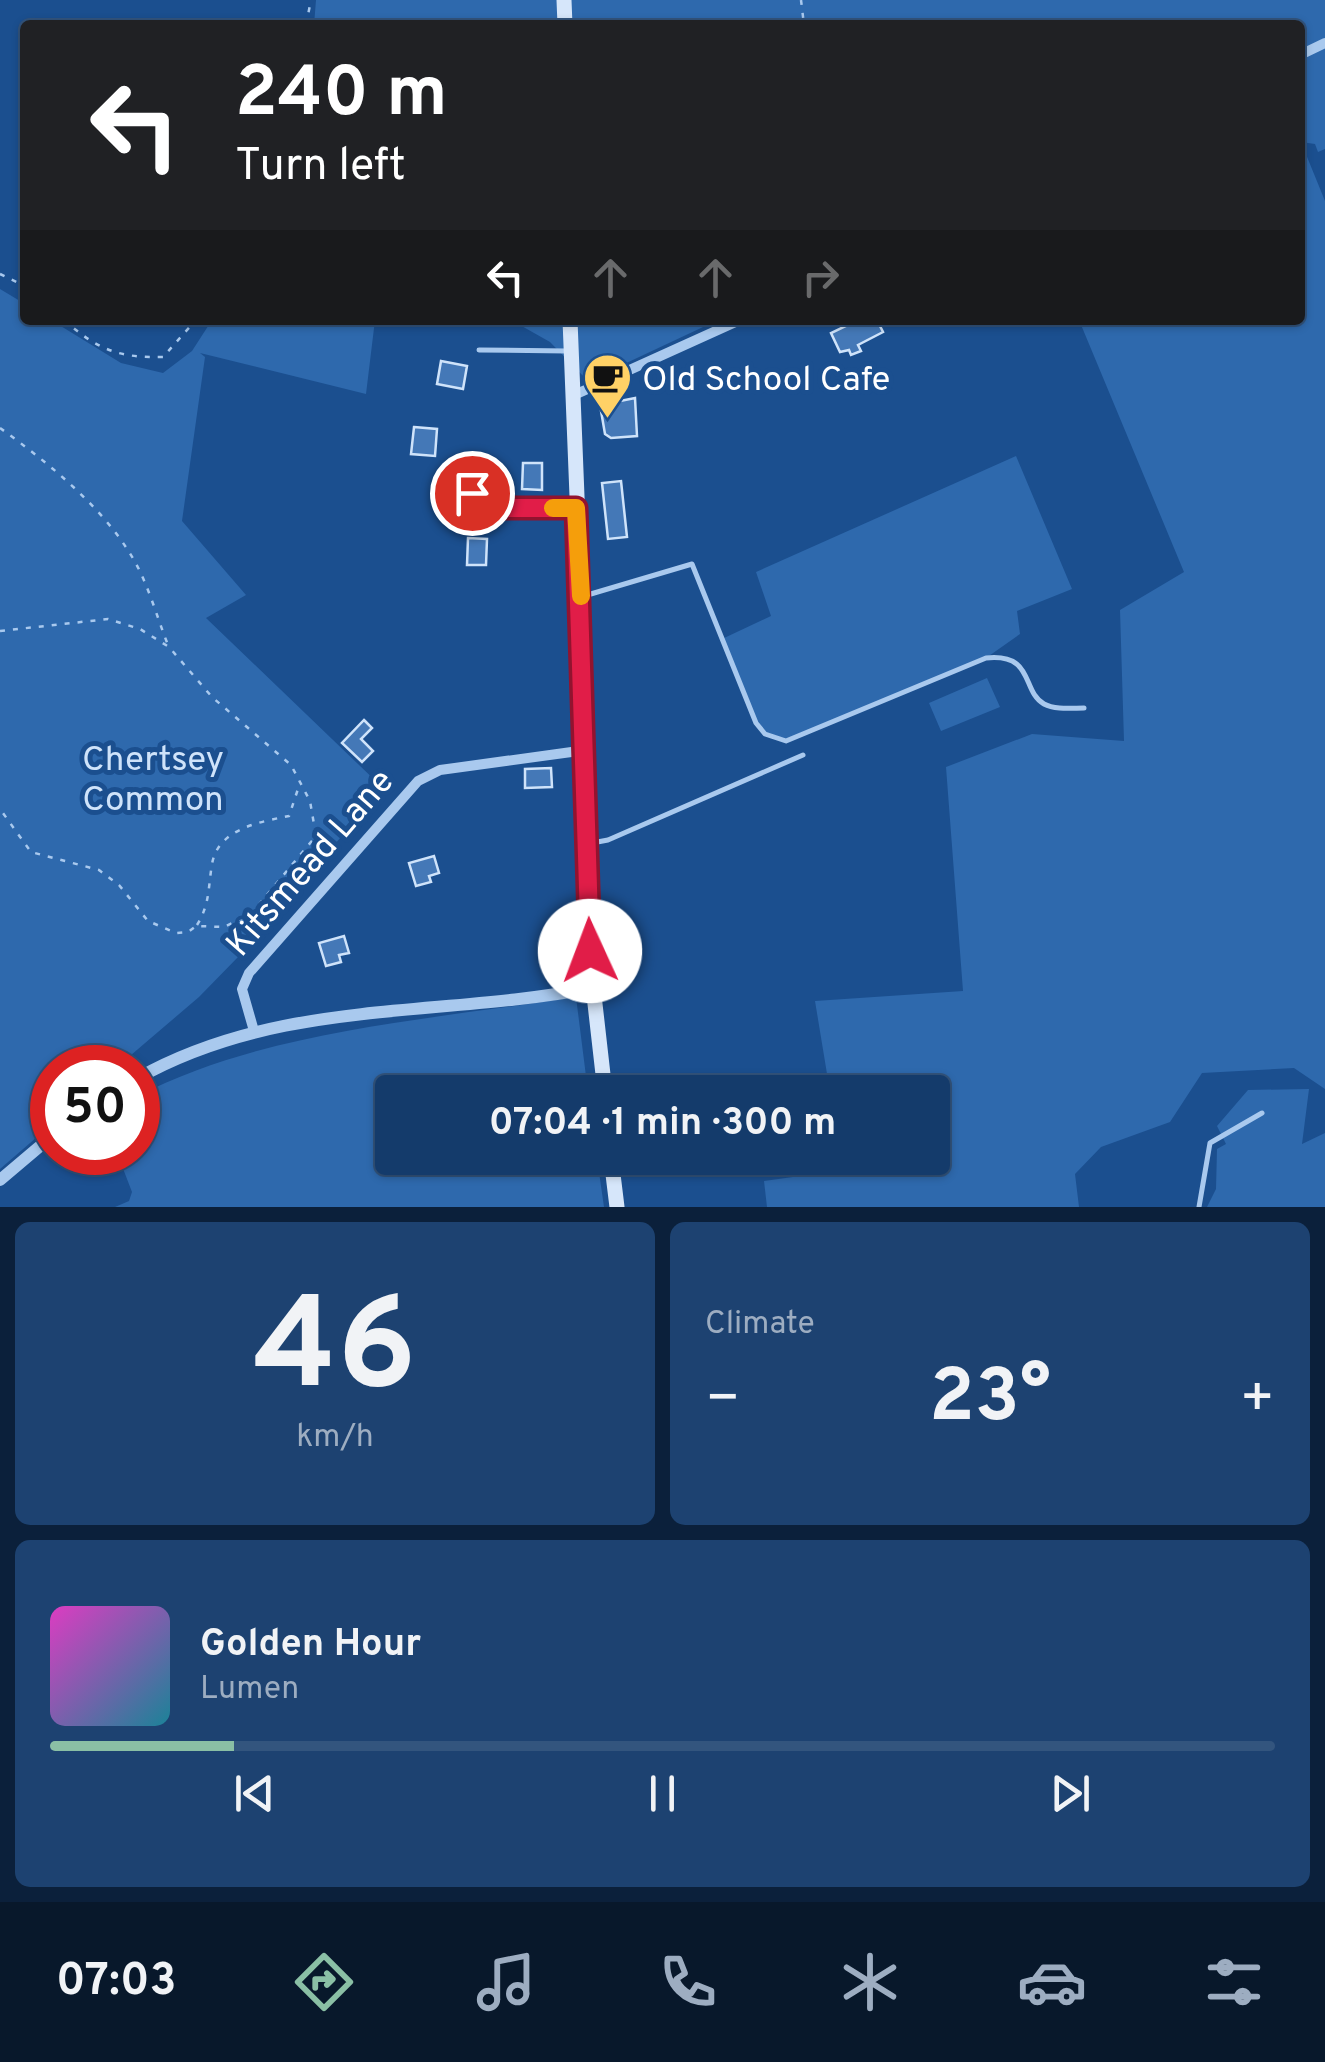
<!DOCTYPE html>
<html lang="en">
<head>
<meta charset="utf-8">
<style>
  body { margin:0; font-family:Overpass,sans-serif; background:#1d4271; color:#f1f3f6; height:100vh; display:flex; flex-direction:column; font-size:38px; white-space:nowrap }
  * { box-sizing:border-box; margin:0 }
  p { font-size:32px; color:#9dadc1 }
  .icon { flex:none; width:55px; height:55px; fill:none; stroke:currentColor; stroke-width:2; stroke-linecap:round; stroke-linejoin:round }
  .map { position:relative; height:1207px; overflow:hidden }
  .sheet { display:flex; flex-direction:column; gap:15px; padding:15px; background:#0b203b; flex:1 }
  .sheet>* { flex:none }
  .hud { position:absolute; left:20px; top:20px; width:1285px; height:305px; border-radius:10px; box-shadow:0 2px 8px #0004,0 0 0 2px #33557e; background:#202124; color:#fff; overflow:hidden }
  .speed { position:absolute; left:30px; top:1045px; display:flex; gap:20px; font-size:50px; font-weight:700; text-align:center }
  .speed>* { display:grid; place-content:center; width:130px; height:130px; border-radius:50%; background:#143b6b; box-shadow:0 2px 8px #0004,0 0 0 2px #33557e; line-height:1 }
  .speed .limit { border:15px solid #d22; background:#fff; color:#111 }
  .pin { position:absolute; display:grid; place-items:center; width:85px; height:85px; color:#fff; margin:-42px; border:5px solid #fff; border-radius:50%; box-shadow:0 2px 10px #0007 }
  .me { position:absolute; width:110px; margin:-55px; rotate:358deg; stroke-linejoin:round; filter:drop-shadow(0 0 8px #0008) }
  .turn { display:flex; align-items:center; gap:35px; height:210px; padding:0 50px; font-size:45px }
  .turn .icon { width:130px; height:130px; stroke-width:2.5 }
  .turn b { display:block; font-size:70px; line-height:85px }
  .lanes { display:flex; align-items:center; height:95px; padding:0 50px; background:#0003; justify-content:center; gap:50px; direction:ltr }
  .lanes .off { opacity:.35 }
  .big { font-size:75px; font-weight:700; line-height:1.1 }
  .sheet .card { flex:1; display:flex; flex-direction:column; justify-content:center; gap:15px; min-width:0; padding:0 35px; border-radius:15px; background:#1d4271 }
  .sheet .dial { align-items:center; gap:0 }
  .dial b { font-size:130px; line-height:1 }
  .song { display:flex; align-items:center; gap:30px }
  .cover { width:120px; height:120px; border-radius:15px; background:linear-gradient(135deg,hsl(310 70% 55%),hsl(190 70% 35%)) }
  .played { height:10px; border-radius:5px; background:linear-gradient(90deg,#8abfa5 15%,#33557e 15%) }
  .keys { display:flex; justify-content:space-around; direction:ltr }
  .heat { display:flex; justify-content:space-between; align-items:center; font-size:55px; direction:ltr }
  .sheet .tiles { flex:1; display:grid; gap:15px; grid-template-columns:1fr 1fr }
  .card:last-child { grid-column:span 2 }
  .trip { position:absolute; left:375px; top:1075px; width:575px; height:100px; border-radius:10px; background:#143b6b; box-shadow:0 2px 8px #0004,0 0 0 2px #33557e; font-weight:700; line-height:100px; text-align:center }
  .tabs { display:flex; height:160px; justify-content:space-around; align-items:center; background:#08182b; color:#9dadc1 }
  .tabs .icon { width:70px; height:70px }
  .tabs .active { color:#8abfa5 }
  .tabs b { font-size:45px; color:#f1f3f6 }
  .map>svg:first-child { display:block }
</style>
</head>
<body>
<div class="map">
<svg width="1325" height="1207" viewBox="0 0 1325 1207">
  <rect width="100%" height="100%" fill="#1b4f8f"/>
  <path fill="#2e69ad" d="M316 0H1325V149L1318 152 1315 144 1301 142 1325 201V1089L1294 1068 1202 1073 1170 1122 1101 1147 1075 1174 1079 1207H767L764 1181 843 1170 841 1158H932V1092H830L815 1001 963 991 946 767 1032 734 1124 741 1120 610 1184 572 1079 320H1300V25H314Z
    M0 289 25 304V320H51L121 363 163 373 192 351 212 320H375L366 394 200 353 205 357 182 521 246 595 206 618 383 788 239 956 199 997 117 1067 52 1068V1124L0 1169Z
    M511 320H718L588 381 550 342Z
    M1016 456 1072 589 1017 611 1020 634 986 658 786 741 765 734 756 723 722 639 771 616 756 572Z
    M987 678 1000 707 941 731 929 703Z
    M576 997 588 1092H392V1158H597L604 1207H115L129 1201 132 1192 117 1153 138 1152V1096C269 1029 431 1020 576 997Z
    M1309 1089 1302 1144 1325 1133V1207H1207L1216 1189 1217 1149 1226 1144 1217 1126 1248 1090Z"/>
  <path fill="#4478b7" stroke="#cfe3fa" stroke-width="2.5" d="M858 320H877L883 332 858 345 861 351 851 355 849 350 840 352 831 333Z
    M441 361 467 366 463 389 437 384Z
    M635 398 637 436 611 438 605 434 600 405Z
    M414 427 437 429 435 456 411 454Z
    M523 463H542V490L522 489Z
    M621 481 627 537 608 539 602 483Z
    M468 538 487 539 486 565H467Z
    M364 720 372 728 361 739 373 751 362 762 342 743Z
    M551 768 552 787 525 788V769Z
    M434 856 439 873 429 876 431 882 416 886 409 863Z
    M344 936 349 953 339 955 341 962 326 966 319 943Z"/>
  <g fill="none" stroke-linecap="round" stroke-linejoin="round">
    <path stroke="#a9c9ee" stroke-width="2.5" stroke-dasharray="5 8" stroke-linecap="butt" d="M801 0 804 25
      M306 25 311 0
      M0 274 25 286
      M64 320C98 350 119 358 163 357L196 320
      M0 428C46 461 99 504 129 552 147 579 156 615 168 645
      M0 631 108 619 140 629 169 647 212 697 291 765 310 801 316 836 251 914 224 927 196 926 188 932 176 933 148 921 119 885 99 870 31 852 0 809
      M197 925C210 904 208 888 212 864 218 829 259 822 289 816L300 783"/>
    <path stroke="#a9c9ee" stroke-width="5" d="M479 350 567 351
      M459 478 486 508H576
      M584 596 692 564 756 723 765 734 786 741 986 658C1035 653 1021 691 1044 704 1055 710 1072 708 1084 708
      M592 843 608 840 803 755
      M1199 1207 1210 1143 1262 1113"/>
    <path stroke="#a9c9ee" stroke-width="10" d="M1300 55 1325 43
      M572 396 740 320
      M254 1031 242 989 249 973 418 781 440 770 586 750"/>
    <path stroke="#a9c9ee" stroke-width="12" d="M138 1078C281 998 437 1018 592 988
      M0 1180 52 1136"/>
    <path stroke="#d6e6fa" stroke-width="15" d="M564 0 565 25
      M570 320 581 597 589 951 605 1092
      M611 1158 617 1207"/>
  </g>
  <g fill="none" stroke-linecap="round" stroke-linejoin="round">
    <defs>
      <path id="route" d="M472 493 486 508H576L590 951"/>
    </defs>
    <use href="#route" stroke="#92132f" stroke-width="25"/>
    <use href="#route" stroke="#e11d48" stroke-width="18"/>
    <path stroke="#f59e0b" stroke-width="18" d="M553 508H576L581 596"/>
  </g>
  <defs>
    <symbol id="cafe-pin" viewBox="-11 -11 22 30"><path d="M0 17L-7.5 6A9.5 9.5 0 1 1 7.5 6Z" fill="#ffd166" stroke="#1b4f8f"/><path d="M-5.5-4.5H6V0H3Q3 3.5 0 3.5H-2.5Q-5.5 3.5-5.5 0ZM3-3.2v2h1.7v-2ZM-6 4.5H4V6H-6Z" fill="#111"/></symbol>
  </defs>
  <g fill-rule="evenodd">
    <use href="#cafe-pin" x="580" y="350" width="55" height="75"/>
  </g>
  <g text-anchor="middle" stroke-width="10" stroke-linejoin="round" paint-order="stroke">
    <g font-size="35" fill="#fff" stroke="#1b4f8f" text-anchor="start">
      <text x="642" y="390">Old School Cafe</text>
    </g>
    <g font-size="35" fill="#cfe3fa" stroke="#1b4f8f">
      <text x="153" y="770">Chertsey<tspan x="153" dy="40">Common</tspan></text>
    </g>
    <g font-size="35" fill="#fff" stroke="#1b4f8f">
      <text transform="translate(309 862) rotate(-49)" y="12">Kitsmead Lane</text>
    </g>
  </g>
</svg>
<div class="speed"><div class="limit">50</div></div>
<div class="pin" style="left:472px;top:493px;background:#d93025"><svg class="icon" aria-label="arrive" viewBox="0 0 24 24"><path d="M6 21V4h12l-3 4 3 4H6"/></svg></div>
<svg class="me" style="left:590px;top:951px" viewBox="-20 -20 40 40"><circle r="19" fill="#fff"/><path d="M0-13L10 11 0 6-10 11z" fill="#e11d48"/></svg>
<div class="trip">07:04 · 1 min · 300 m</div>
<div class="hud">
<div class="turn"><svg class="icon" aria-label="left" viewBox="0 0 24 24"><path d="M17 20v-9H6M10 6l-5 5 5 5"/></svg><div><b>240 m</b>Turn left</div></div>
<div class="lanes"><svg class="icon" aria-label="left" viewBox="0 0 24 24"><path d="M17 20v-9H6M10 6l-5 5 5 5"/></svg><svg class="icon off" aria-label="ahead" viewBox="0 0 24 24"><path d="M12 20V5M6 11l6-6 6 6"/></svg><svg class="icon off" aria-label="ahead" viewBox="0 0 24 24"><path d="M12 20V5M6 11l6-6 6 6"/></svg><svg class="icon off" aria-label="right" viewBox="0 0 24 24"><path d="M7 20v-9h11M14 6l5 5-5 5"/></svg></div>
</div>
</div>
<section class="sheet">
<div class="tiles">
<div class="card dial"><b>46</b><p>km/h</p></div>
<div class="card"><p>Climate</p>
<div class="heat"><a>−</a><b class="big">23°</b><a>+</a></div>
</div>
<div class="card">
<div class="song"><i class="cover"></i><div><b>Golden Hour</b><p>Lumen</p></div></div>
<div class="played"></div>
<div class="keys"><svg class="icon" aria-label="previous" viewBox="0 0 24 24"><path d="M18 5L8 12l10 7zM5 5v14"/></svg><svg class="icon" aria-label="pause" viewBox="0 0 24 24"><path d="M8 5v14M16 5v14"/></svg><svg class="icon" aria-label="next" viewBox="0 0 24 24"><path d="M6 5l10 7-10 7zM19 5v14"/></svg></div>
</div>
</div>
</section>
<nav class="tabs">
<b>07:03</b>
<svg class="icon active" aria-label="directions" viewBox="0 0 24 24"><path d="M12 3l9 9-9 9-9-9zM9 14v-3h6M13 9l2 2-2 2"/></svg>
<svg class="icon" aria-label="music" viewBox="0 0 24 24"><path d="M9 18V5l10-2v13"/><circle cx="6" cy="18" r="3"/><circle cx="16" cy="16" r="3"/></svg>
<svg class="icon" aria-label="phone" viewBox="0 0 24 24"><path d="M5 4h4l2 5-3 2q2 4 5 5l2-3 5 2v4C11 20 4 13 5 4z"/></svg>
<svg class="icon" aria-label="climate" viewBox="0 0 24 24"><path d="M12 3v18M4 7l16 10M4 17L20 7"/></svg>
<svg class="icon" aria-label="car" viewBox="0 0 24 24"><path d="M5 17H2v-5l4-1 3-4h7l3 4 3 1v5h-3M9 17h6M6 11h13"/><circle cx="7" cy="17" r="2"/><circle cx="17" cy="17" r="2"/></svg>
<svg class="icon" aria-label="filters" viewBox="0 0 24 24"><path d="M4 7h16M4 17h16"/><circle cx="9" cy="7" r="2"/><circle cx="15" cy="17" r="2"/></svg>
</nav>
</body>
</html>
